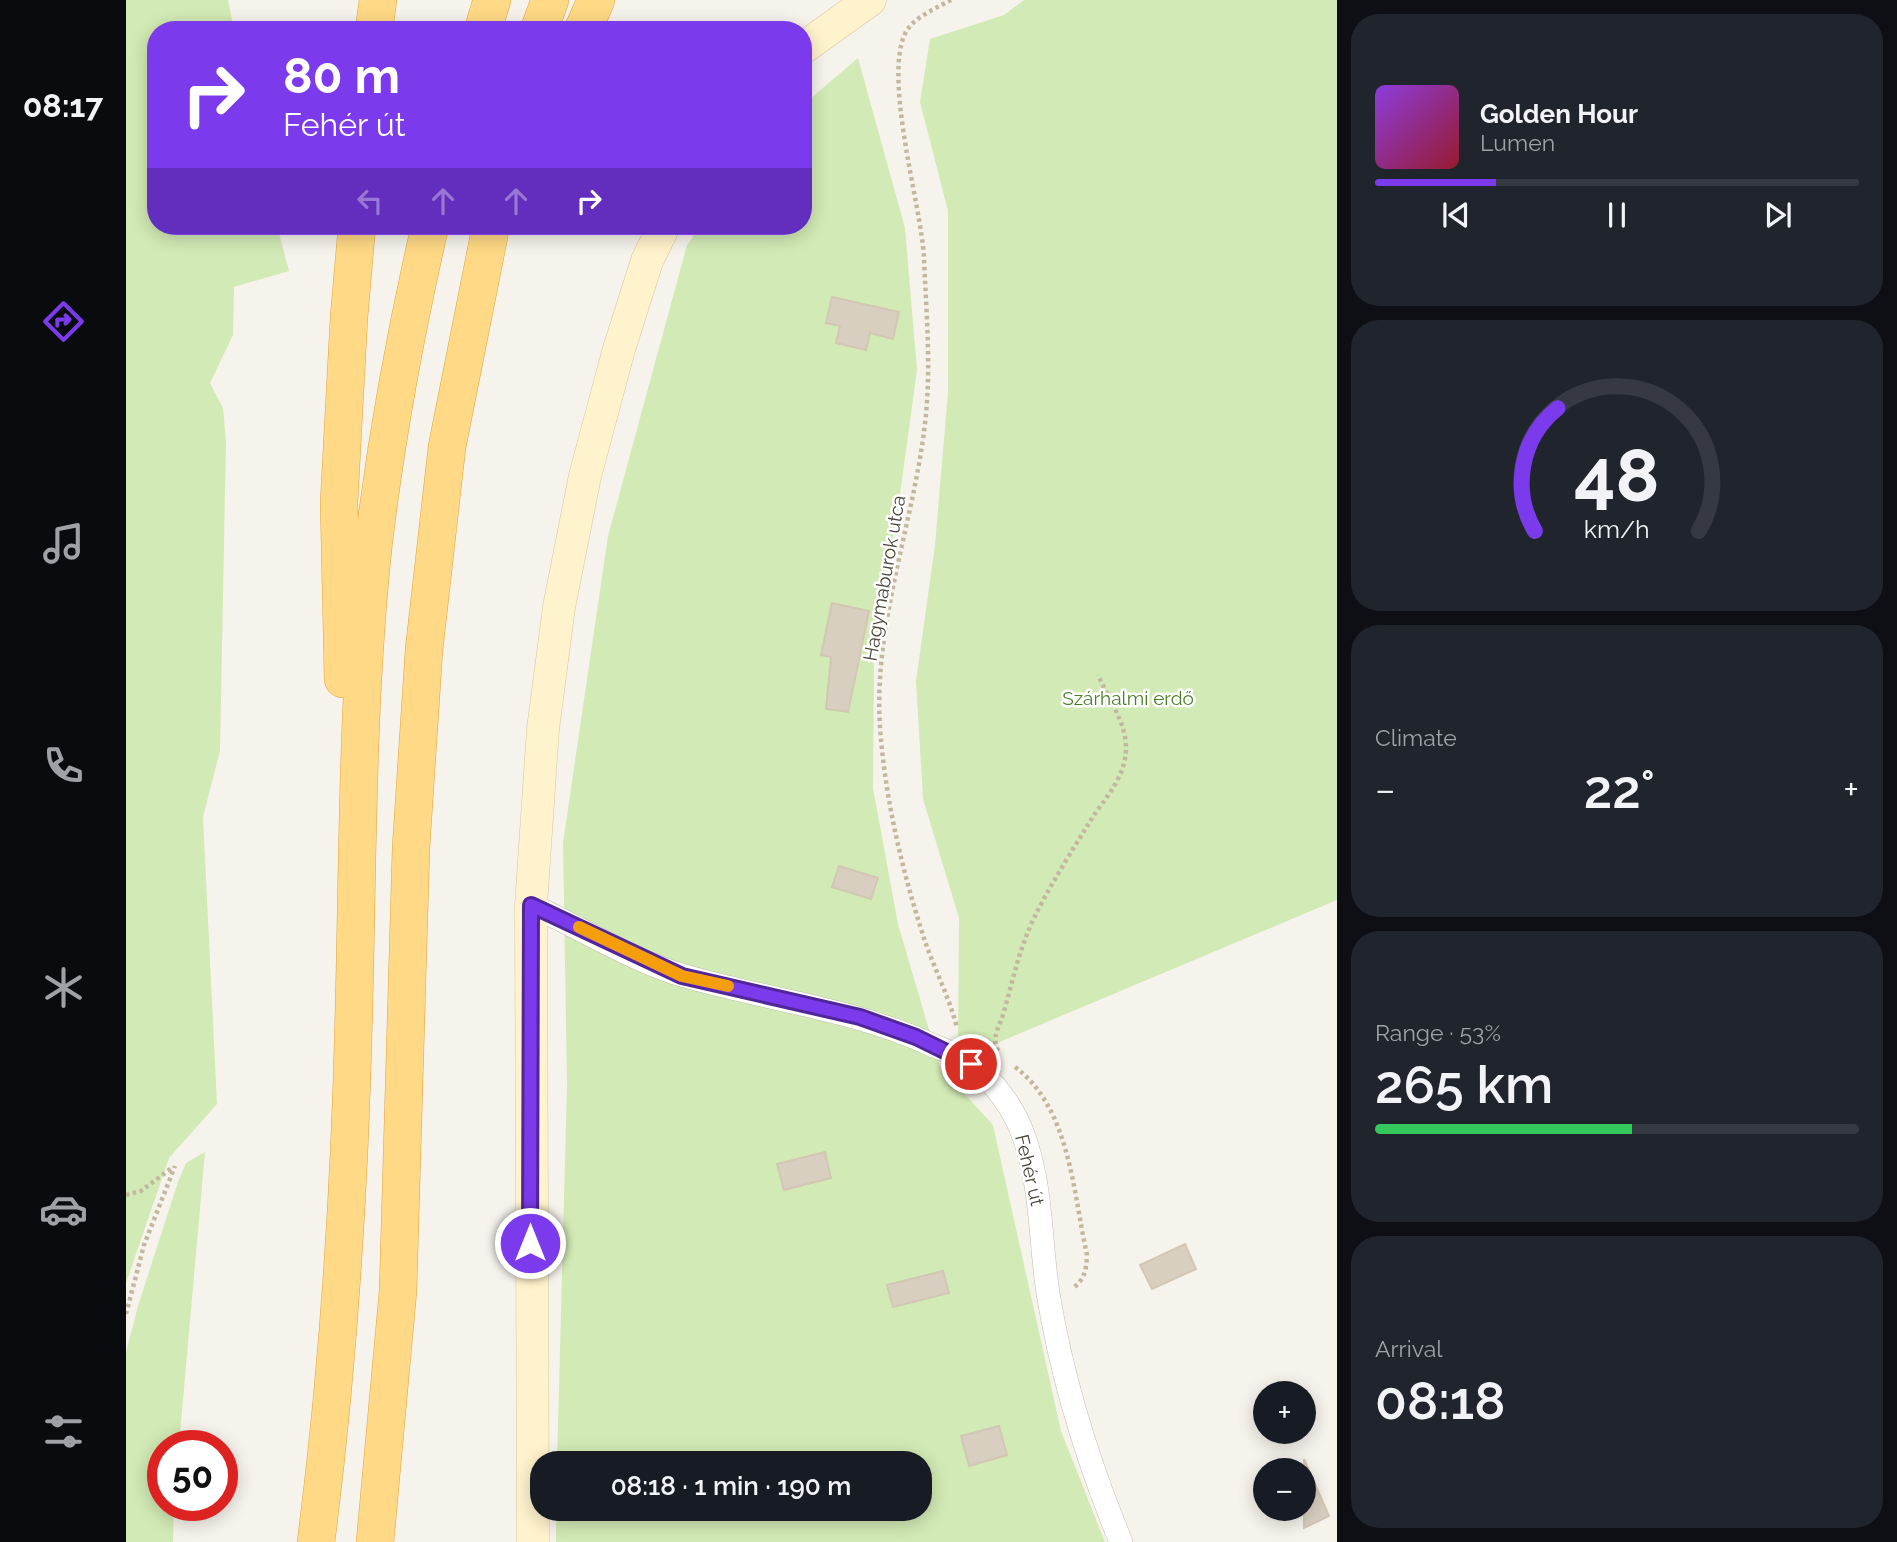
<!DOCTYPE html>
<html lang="en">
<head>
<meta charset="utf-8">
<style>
  body { margin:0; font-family:Raleway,sans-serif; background:#20242c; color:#f1f3f6; height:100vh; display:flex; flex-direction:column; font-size:26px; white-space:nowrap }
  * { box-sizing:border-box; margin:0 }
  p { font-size:23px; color:#9ea1a6 }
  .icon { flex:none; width:38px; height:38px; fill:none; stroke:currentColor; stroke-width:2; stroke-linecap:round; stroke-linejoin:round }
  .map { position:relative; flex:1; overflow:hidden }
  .side { display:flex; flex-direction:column; gap:14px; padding:14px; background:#0d0f14; width:560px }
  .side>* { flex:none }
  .guide { position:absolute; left:21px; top:21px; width:665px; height:214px; border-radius:28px; box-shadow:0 4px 18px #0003; background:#7c3aed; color:#fff; overflow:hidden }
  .buttons { position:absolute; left:1127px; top:1381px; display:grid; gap:14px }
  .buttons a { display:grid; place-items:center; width:63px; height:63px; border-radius:50%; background:#171b24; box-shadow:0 4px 18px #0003; font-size:35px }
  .speed { position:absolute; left:21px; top:1430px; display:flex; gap:14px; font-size:35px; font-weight:700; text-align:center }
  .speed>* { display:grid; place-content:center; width:91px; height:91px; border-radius:50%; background:#171b24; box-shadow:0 4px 18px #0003; line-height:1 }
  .speed .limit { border:10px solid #d22; background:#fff; color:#111 }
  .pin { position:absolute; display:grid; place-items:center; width:60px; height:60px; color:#fff; margin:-30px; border:4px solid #fff; border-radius:50%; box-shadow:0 2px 7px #0007 }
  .me { position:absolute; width:77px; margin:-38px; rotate:0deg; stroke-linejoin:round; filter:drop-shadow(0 0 5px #0008) }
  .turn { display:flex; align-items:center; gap:24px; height:147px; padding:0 21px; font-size:32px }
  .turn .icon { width:91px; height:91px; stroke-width:2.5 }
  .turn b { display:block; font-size:49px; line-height:60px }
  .lanes { display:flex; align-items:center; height:66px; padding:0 21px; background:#0003; justify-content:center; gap:35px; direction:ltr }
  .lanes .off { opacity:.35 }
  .big { font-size:52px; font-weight:600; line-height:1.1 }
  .side .card { flex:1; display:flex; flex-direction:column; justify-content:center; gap:10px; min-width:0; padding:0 24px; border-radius:28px; background:#20242c }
  .side .dial { align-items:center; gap:0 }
  .dial svg { height:182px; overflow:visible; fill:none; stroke:#363941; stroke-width:7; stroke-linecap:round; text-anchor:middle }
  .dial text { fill:#f1f3f6; stroke:none }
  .song { display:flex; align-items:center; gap:21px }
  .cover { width:84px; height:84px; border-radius:10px; background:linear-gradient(135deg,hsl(270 70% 55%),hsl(350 70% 35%)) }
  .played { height:7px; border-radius:4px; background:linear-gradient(90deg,#7c3aed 25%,#363941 25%) }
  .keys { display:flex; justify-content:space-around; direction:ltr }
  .heat { display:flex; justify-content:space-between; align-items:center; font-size:38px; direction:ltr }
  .charge { height:10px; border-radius:5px; background:linear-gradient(90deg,#34c759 53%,#363941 0) }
  .trip { position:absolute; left:404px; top:1451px; width:402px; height:70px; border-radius:28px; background:#171b24; box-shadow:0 4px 18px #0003; font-weight:600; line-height:70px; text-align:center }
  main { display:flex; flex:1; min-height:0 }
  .tabs { display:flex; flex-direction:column; width:126px; justify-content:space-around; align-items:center; background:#090b0e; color:#9ea1a6 }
  .tabs .icon { width:49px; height:49px }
  .tabs .on { color:#7c3aed }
  .tabs b { font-size:32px; color:#f1f3f6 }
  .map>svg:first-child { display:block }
</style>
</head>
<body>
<main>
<nav class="tabs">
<b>08:17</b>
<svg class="icon on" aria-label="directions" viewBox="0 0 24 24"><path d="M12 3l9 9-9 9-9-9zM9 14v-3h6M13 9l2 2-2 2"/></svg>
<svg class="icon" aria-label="music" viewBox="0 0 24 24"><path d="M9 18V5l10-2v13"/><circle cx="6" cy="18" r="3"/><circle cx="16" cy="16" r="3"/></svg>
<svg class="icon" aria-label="phone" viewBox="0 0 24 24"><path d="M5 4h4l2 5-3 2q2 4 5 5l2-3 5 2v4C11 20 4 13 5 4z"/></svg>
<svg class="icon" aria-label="climate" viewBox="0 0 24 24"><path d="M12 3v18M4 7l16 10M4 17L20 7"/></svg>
<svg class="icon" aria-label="car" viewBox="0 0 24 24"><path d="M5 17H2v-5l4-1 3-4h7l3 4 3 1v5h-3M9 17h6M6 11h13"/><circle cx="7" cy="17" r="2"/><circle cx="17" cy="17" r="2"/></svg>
<svg class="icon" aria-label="filters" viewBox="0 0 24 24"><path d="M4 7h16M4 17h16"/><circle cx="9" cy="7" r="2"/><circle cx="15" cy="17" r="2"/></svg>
</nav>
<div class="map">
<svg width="1211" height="1542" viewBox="0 0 1211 1542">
  <rect width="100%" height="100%" fill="#f6f3ec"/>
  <path fill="#d2eab5" d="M0 0H102L108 30H30V226H151L163 271 108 287 107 335 84 383 97 408 100 441 94 751 77 817 91 1104 43 1158 0 1283Z
    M898 0H1211V900L840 1056H832L833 918 797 799 790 681 809 545 822 392V211L794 102 804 39 878 15Z
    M732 58 779 228 791 370 775 487 748 658 747 788 772 924 814 1067 867 1125 935 1431 979 1542H430V1509L794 1508V1463H431L441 1085 437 843 482 536 561 245 575 226H677V105Z
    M79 1152 53 1445 37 1446V1505H48L47 1542H0V1352L12 1306 52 1182 60 1163Z"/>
  <path fill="#d8cfc1" stroke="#d3c7b4" stroke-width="2" d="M706 297 773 312 767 339 744 333 740 350 710 343 714 326 700 323Z
    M706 603 743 611 722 712 700 709 705 657 695 655Z
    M713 866 752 878 745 899 706 887Z
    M699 1152 705 1178 658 1190 651 1164Z
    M1059 1244 1070 1269 1026 1289 1014 1265Z
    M817 1271 823 1293 767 1307 761 1285Z
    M873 1426 881 1455 843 1466 835 1436Z
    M1178 1459 1203 1516 1178 1528Z"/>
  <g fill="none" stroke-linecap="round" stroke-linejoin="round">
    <defs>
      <path id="minor" d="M405 905C453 927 511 963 559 976 642 1000 729 1009 808 1046 821 1051 835 1056 846 1065 869 1082 889 1110 898 1137 916 1187 914 1241 922 1293 936 1379 962 1462 995 1542"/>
      <path id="secondary" d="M677 48 744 0
        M407 1542 405 905 417 729 433 607 459 476 493 349 521 261 538 226"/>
      <path id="trunk" d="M248 30 252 0
        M357 30 366 0
        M413 30 424 0
        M457 30 470 0
        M217 679 213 503 223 317 231 226
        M190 1542C213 1364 224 1185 228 1005 232 850 231 694 248 540 261 434 280 330 304 226
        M249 1542 272 1291 285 848 298 650 321 447 365 226"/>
    </defs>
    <use href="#minor" stroke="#c2bbae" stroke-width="24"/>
    <use href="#secondary" stroke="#d6c79b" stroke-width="33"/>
    <use href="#trunk" stroke="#e0a43c" stroke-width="38"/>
    <path stroke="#c4b79f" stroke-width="4.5" stroke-dasharray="3.5 3.5" stroke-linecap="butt" d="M825 0C812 7 794 15 784 26 752 63 796 207 798 258 800 309 805 362 800 414 790 518 747 621 754 727 759 797 775 866 796 932 806 965 823 995 831 1028
      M872 1051C865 1035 874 1027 878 1011 887 980 893 950 907 920 923 887 944 854 963 823 977 800 1000 778 1000 748 1000 722 982 698 972 675
      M889 1067C944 1108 947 1192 961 1255 960 1271 959 1279 946 1289
      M0 1195 15 1191 47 1167
      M0 1314 18 1245 49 1166"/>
    <use href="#minor" stroke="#fff" stroke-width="23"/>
    <use href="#secondary" stroke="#fff3cd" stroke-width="32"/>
    <use href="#trunk" stroke="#ffd985" stroke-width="37"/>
  </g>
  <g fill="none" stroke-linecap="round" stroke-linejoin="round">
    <defs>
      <path id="route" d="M404 1243 405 905 556 976 734 1017 790 1037 845 1064"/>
    </defs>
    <use href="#route" stroke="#51269a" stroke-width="18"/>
    <use href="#route" stroke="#7c3aed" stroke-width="12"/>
    <path stroke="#f59e0b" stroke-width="12" d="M453 927 556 976 602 986"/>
  </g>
  <g text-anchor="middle" stroke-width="5" stroke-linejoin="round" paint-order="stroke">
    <g font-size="19" fill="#4b4439" stroke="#fff">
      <text transform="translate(758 578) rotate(-80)" y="7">Hagymaburok utca</text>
      <text transform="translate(904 1170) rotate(77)" y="7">Fehér út</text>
    </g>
    <g font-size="19" fill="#4a7f2a" stroke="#fff">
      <text x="1002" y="705">Szárhalmi erdő</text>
    </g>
  </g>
</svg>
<div class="buttons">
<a>+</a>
<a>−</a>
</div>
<div class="speed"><div class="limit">50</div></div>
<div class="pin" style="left:845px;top:1064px;background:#d93025"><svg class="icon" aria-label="arrive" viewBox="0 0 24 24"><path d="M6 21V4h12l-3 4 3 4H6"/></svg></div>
<svg class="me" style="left:404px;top:1243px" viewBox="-20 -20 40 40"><circle r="17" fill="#7c3aed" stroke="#fff" stroke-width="3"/><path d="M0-11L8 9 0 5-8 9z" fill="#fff"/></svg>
<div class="trip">08:18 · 1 min · 190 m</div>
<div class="guide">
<div class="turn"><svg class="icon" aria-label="right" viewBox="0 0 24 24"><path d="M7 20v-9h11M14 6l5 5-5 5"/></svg><div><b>80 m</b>Fehér út</div></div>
<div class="lanes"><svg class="icon off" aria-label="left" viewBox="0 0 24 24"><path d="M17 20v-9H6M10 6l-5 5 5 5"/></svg><svg class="icon off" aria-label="ahead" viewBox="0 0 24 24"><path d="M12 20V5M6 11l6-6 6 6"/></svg><svg class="icon off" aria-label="ahead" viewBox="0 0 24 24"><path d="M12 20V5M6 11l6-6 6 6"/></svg><svg class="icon" aria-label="right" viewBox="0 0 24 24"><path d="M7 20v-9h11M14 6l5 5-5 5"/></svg></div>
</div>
</div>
<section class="side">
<div class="card">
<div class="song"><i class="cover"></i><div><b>Golden Hour</b><p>Lumen</p></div></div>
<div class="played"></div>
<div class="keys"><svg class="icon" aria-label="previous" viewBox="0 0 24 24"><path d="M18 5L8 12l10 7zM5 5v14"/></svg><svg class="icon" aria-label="pause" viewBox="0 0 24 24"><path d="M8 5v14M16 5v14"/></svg><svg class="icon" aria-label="next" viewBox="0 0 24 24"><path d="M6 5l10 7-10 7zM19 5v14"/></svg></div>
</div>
<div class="card dial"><svg viewBox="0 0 100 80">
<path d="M14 69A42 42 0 1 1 86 69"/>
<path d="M14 69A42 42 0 0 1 24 15" stroke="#7c3aed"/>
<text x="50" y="56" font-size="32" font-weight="700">48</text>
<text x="50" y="72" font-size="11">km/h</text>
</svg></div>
<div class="card"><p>Climate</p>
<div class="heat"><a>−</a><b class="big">22°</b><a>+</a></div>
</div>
<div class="card"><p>Range · 53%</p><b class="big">265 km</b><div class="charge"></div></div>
<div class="card"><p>Arrival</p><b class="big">08:18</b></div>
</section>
</main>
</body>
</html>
